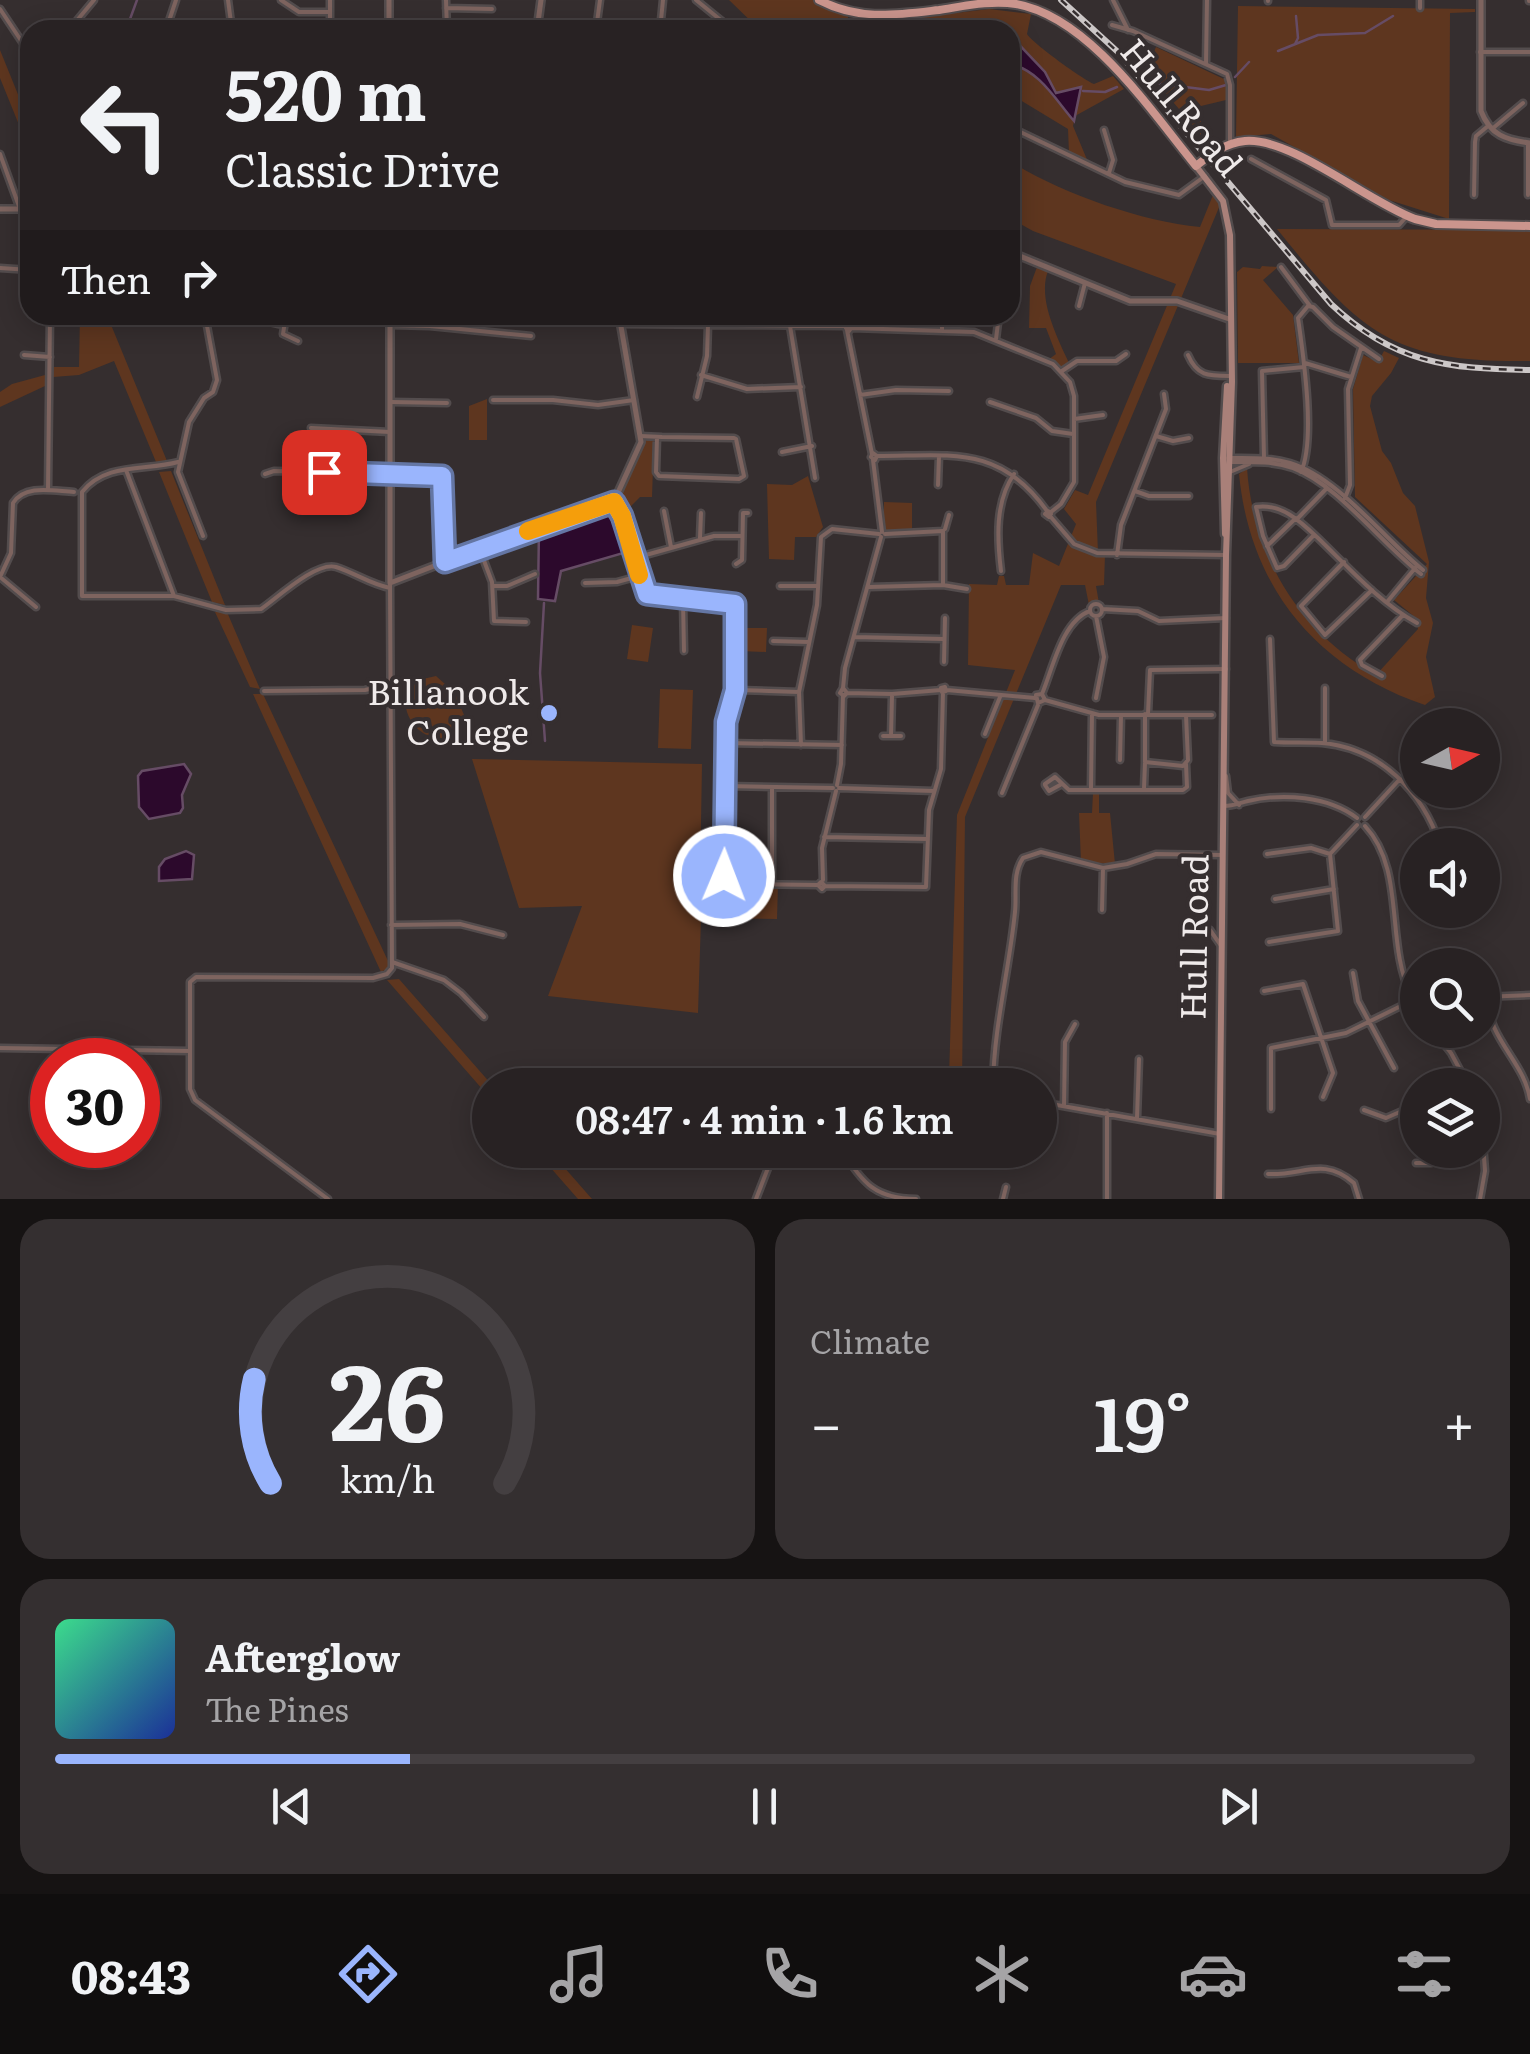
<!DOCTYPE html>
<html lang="en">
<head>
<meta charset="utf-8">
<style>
  body { margin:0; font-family:Literata,serif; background:#342f30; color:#f1f3f6; height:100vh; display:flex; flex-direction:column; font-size:38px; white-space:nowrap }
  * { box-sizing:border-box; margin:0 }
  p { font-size:32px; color:#a5a4a6 }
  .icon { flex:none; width:55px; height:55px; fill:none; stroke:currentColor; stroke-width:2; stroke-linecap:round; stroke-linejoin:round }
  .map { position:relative; height:1199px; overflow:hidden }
  .sheet { display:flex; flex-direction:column; gap:20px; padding:20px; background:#161313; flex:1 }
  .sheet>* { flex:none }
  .hud { position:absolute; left:20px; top:20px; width:1000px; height:305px; border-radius:30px; box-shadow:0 5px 25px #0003,0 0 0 2px #443f41; background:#282223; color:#f1f3f6; overflow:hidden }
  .needle { width:65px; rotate:82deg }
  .tools { position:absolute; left:1400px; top:708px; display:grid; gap:20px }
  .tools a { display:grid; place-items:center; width:100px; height:100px; border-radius:50%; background:#282223; box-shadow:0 5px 25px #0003,0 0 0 2px #443f41; font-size:50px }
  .speed { position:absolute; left:30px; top:1038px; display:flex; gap:20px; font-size:50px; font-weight:700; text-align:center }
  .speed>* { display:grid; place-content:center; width:130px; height:130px; border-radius:50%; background:#282223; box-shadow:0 5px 25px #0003,0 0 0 2px #443f41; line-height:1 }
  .speed .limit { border:15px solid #d22; background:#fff; color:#111 }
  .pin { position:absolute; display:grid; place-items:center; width:85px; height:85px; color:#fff; margin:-42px; border-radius:20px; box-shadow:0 5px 15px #0006 }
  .me { position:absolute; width:110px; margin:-55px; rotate:1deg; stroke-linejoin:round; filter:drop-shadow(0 0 8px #0008) }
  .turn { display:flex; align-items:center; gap:35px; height:210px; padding:0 40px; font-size:45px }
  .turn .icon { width:130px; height:130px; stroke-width:2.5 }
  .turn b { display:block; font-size:70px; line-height:85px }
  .then { display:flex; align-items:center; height:95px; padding:0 40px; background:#0003; gap:20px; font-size:38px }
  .big { font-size:75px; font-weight:600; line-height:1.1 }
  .sheet .tile { flex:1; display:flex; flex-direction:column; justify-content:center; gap:15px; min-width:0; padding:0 35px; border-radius:30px; background:#342f30 }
  .sheet .dial { align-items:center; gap:0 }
  .dial svg { height:260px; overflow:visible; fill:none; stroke:#443f41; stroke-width:7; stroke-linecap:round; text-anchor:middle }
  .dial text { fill:#f1f3f6; stroke:none }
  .song { display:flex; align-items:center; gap:30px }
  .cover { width:120px; height:120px; border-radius:15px; background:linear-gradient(135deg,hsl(150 70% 55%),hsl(230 70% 35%)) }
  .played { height:10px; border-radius:5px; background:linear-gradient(90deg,#9ab5fd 25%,#443f41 25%) }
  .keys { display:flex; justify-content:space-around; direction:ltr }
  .heat { display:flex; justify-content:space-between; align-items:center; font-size:55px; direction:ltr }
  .sheet .tiles { flex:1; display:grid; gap:20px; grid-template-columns:1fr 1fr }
  .tile:last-child { grid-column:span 2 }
  .trip { position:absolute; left:472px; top:1068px; width:585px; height:100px; border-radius:50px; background:#282223; box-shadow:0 5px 25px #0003,0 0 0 2px #443f41; font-weight:600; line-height:100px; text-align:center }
  .menu { display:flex; height:160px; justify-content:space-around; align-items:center; background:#100e0e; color:#a5a4a6 }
  .menu .icon { width:70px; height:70px }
  .menu .selected { color:#9ab5fd }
  .menu b { font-size:45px; color:#f1f3f6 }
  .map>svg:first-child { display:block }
</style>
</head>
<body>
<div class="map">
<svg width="1530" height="1199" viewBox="0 0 1530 1199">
  <rect width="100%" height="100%" fill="#352e2f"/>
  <path fill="#5e361f" d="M729 0H813L848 16V30H760Z
    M1238 6 1475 9V12L1450 13 1449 219 1389 200 1271 134 1236 137Z
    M989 9 1031 14 1027 34C1032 43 1084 80 1094 84L1113 76 1124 89 1075 116 1073 126 1088 162 1069 153 1068 129 1010 94V30H920L907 19Z
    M1156 47 1226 80V100L1201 106V135L1146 70Z
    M0 50 30 124V152L0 78Z
    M1010 161C1060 193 1140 221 1200 227L1213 195 1220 205 1096 502 1098 553 1105 554 1104 585 1096 586 1099 603 1089 605 1085 585H1061L965 817 962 1085H943L949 1077 957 815 1015 670 968 665 969 584 997 585 999 576H1004L1006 585H1029L1033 553 1059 566 1076 524 1064 509 1075 490 1088 495 1176 284 1033 231 1010 218Z
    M1277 229 1530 230V361C1392 363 1361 333 1277 229Z
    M1262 266 1278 267 1263 280 1293 315 1299 363H1238L1237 272 1243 267 1260 269Z
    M1037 267 1048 271C1037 299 1058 339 1070 365L1062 371 1048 360 1056 354 1046 328H1029L1030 286Z
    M80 315H107L167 461 156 462 114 361 79 375 53 377 54 367H79Z
    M1384 351 1399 358 1391 373 1372 396 1370 406 1382 451 1391 463 1403 493 1415 506 1429 562 1426 598 1433 623 1426 657 1435 697 1425 705C1317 668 1250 588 1239 474L1247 468C1253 556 1299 632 1376 675L1418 629 1416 618 1394 600 1427 564 1355 497 1353 389 1363 355 1378 362Z
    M45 375V386L0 407V392L12 384Z
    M487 399V440H469V406Z
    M644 439H654L652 497H640L625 512 621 497Z
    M171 471 225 605 212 602 159 472Z
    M808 476 823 527 816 537H795L794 560 769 559 767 484 792 485Z
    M884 502 912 503V530L905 533 884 530Z
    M215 612H227L260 689 250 687Z
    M632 625 653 628 648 662 627 659Z
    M740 628H767L766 652 739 651Z
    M436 676 455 693 464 715 458 732C427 755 388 709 414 681Z
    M660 689 693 690 691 749 658 748Z
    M253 694H263L389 963 387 969 381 972Z
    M472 759 702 764 700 883 778 884 777 919 701 918 698 1013 548 996 582 906 519 908Z
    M1093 793H1099V813H1110L1115 864 1081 862 1079 813H1092Z
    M399 979 492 1085 490 1098 387 980Z
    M535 1150H549L592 1199H578Z"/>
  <path fill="#2c092c" stroke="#664c65" stroke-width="2.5" d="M1010 35 1045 72 1056 93 1081 87 1074 121C1055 99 1039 70 1010 64Z
    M611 506 616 510 627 552 561 571 555 601 538 599 539 528Z
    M184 764 191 774 182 795 183 808 180 813 149 819 139 807 138 776 142 771Z
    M186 851 194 855 192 879 159 881V867L165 859Z"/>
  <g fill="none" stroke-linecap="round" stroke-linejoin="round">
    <path stroke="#664c65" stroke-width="2.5" d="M982 27 998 30
      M126 30 137 0
      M1295 44 1298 38 1296 16
      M1278 51 1318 35 1365 33 1393 16
      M1235 77 1249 62
      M1146 82 1209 90 1226 85
      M1083 91 1105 92 1117 87
      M544 603 540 673 545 741"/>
    <defs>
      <path id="minor" d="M228 0 232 30
        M281 0 299 12H330
        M330 0V30
        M446 0 447 30
        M696 0 728 26
        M1113 0 1128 30
        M1420 0V8
        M1268 1V0
        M1529 1V0
        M446 8 492 9
        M0 9 30 54
        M882 17 883 30
        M79 18 84 30
        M1112 25 1133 31 1227 74 1230 85V144
        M69 30 94 0
        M166 30 176 0
        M596 30 600 0
        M660 30 663 0
        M1480 52H1530
        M1206 63 1207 0
        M1010 127 1125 182 1179 195 1205 176
        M1492 129 1523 103
        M1104 130 1113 160 1109 173
        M0 154 20 209
        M1251 159 1326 200 1332 225H1399L1407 216
        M1474 195 1475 142 1476 136 1488 126
        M1528 195V144
        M1281 267 1310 306
        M0 268 30 270
        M1079 306 1085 283
        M286 315 283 334 298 341
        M256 319 283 325
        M620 324 846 326
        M391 325 430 326 531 336
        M848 325 852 327 849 331 846 328Z
        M790 326 815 478
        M852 328 974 332 1053 364 1070 382 1074 396V482L1061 504 1051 512
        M847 330 872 454
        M942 330V315
        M996 339 999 315
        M24 355 50 357
        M1188 355C1197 376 1208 376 1229 376
        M1305 363 1351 377
        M1062 371 1077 361H1116L1126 354
        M701 375 747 389 801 387
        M860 395 896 390 949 391
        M697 397 707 356 708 325
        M493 400H553L598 405 634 400
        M391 402 447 403
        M990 402 1036 418 1052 431 1073 434
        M1074 419 1103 415
        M317 430 311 428 390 432
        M640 436 662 437 734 438 736 439 744 476 739 479 659 476 656 472 657 437
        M1156 436 1173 441 1189 438
        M782 452 812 446
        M873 453 877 456 875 460 871 457Z
        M877 456C951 456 999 444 1047 511
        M1228 458C1249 458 1270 457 1290 463 1339 478 1383 538 1423 570
        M1264 458 1262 371 1304 367
        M873 460 882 532
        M178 462C146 471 106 462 82 492V596H174L226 610 261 609C276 599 316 561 336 567 355 573 370 584 390 588
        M1230 462C1251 462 1272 461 1293 468 1337 484 1382 544 1421 574
        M126 470 174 596
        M1230 472 1249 464
        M1301 472C1316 439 1303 354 1298 318L1308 306 1313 307 1333 327 1379 359
        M265 474 274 471 390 473
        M390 474 442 476 445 563
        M938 485 939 456
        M48 490 50 315
        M1135 491 1149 496H1189
        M617 498 647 593 733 603 737 607 735 690 725 722 724 880 730 884 818 885 822 889 825 886 821 882 818 885
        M1345 498 1350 485 1348 389 1361 348
        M664 511 671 547
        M1048 511 1051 514 1049 517 1045 514Z
        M1050 516 1074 544 1097 553 1226 555
        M1299 517 1327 488
        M945 529 949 515
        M1314 535 1284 566 1277 568 1263 536 1256 507C1282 503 1301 522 1319 539 1349 568 1379 602 1417 623
        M203 536 178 472 189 422 204 398 213 392 217 380 205 315
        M700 538 701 513
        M1267 546 1296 518
        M480 550 492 582 494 621 526 622
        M1117 555 1121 525 1166 409 1164 394
        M635 558 714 536H742
        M1344 562 1301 606 1325 635 1372 590
        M736 564 742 560 743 513H748
        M1001 571C997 538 995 502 1014 474
        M585 583 617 582 639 576
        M943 585 967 589
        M493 586H507L535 574
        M780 586H818
        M869 587 943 585V531L885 534
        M683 601 684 651
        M1387 602 1416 567
        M1090 610a6 6 0 1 1 12 0a6 6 0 1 1-12 0Z
        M36 607 0 577 11 553 13 503C25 484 53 491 74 492
        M1102 609 1138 611 1159 621 1226 618
        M854 637 944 639
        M1270 639 1274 742C1290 743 1306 742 1322 743 1380 748 1423 792 1440 845
        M773 641 809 642
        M944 662 945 618
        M1382 676 1362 665 1360 660 1403 615
        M945 687 946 691 942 692 941 688Z
        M843 688 840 693 844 696 847 693 843 688 845 668 881 537
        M738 690 799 692 817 605 821 537 832 529 879 534
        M947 690 1035 698
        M264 691 365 690 388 685
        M799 692 801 745
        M847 693 892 694 941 690
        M1042 694 1036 695 1038 703 1045 700 1042 694C1053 668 1062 621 1090 611
        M1096 698 1104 657 1096 616
        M1045 700 1099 715H1212
        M1145 714V762L1183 766 1188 760 1186 715
        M1148 714 1150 670 1226 669
        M985 734 1000 697
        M883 736H901
        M891 736 892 696
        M726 743 842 745
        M1325 743V688
        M1120 760 1121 715
        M1226 776 1228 793 1239 805
        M1045 784 1055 777 1069 790H1183L1187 787 1186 764
        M837 785 841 764 843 696
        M1045 785 1049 791 1060 785
        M725 786 833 788
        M839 788 934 791
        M1091 788 1092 713
        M1144 788 1145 763
        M1002 793 1038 705
        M1224 806C1234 806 1239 803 1248 801 1283 793 1328 796 1357 818
        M1365 817 1400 779
        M1365 826C1406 870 1385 943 1411 995
        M824 837 928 839
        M1267 854 1311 848 1330 854
        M823 880 822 848 836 791
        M772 884V787
        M825 886 926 887 929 810 941 769 943 692
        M1275 899 1334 889
        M1102 910 1103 868
        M1193 921 1210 930 1222 947
        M391 925 460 924 503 935
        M1269 942 1338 931 1330 854 1357 825
        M1453 954 1454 965
        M392 962 444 980 461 993 484 1017
        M1353 973 1358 1001 1394 1068
        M1264 991 1303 984 1333 1073 1323 1097
        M1482 997 1530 995
        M1488 998C1487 1038 1524 1061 1530 1099
        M1416 1004 1418 1007
        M1433 1030 1451 1053 1468 1085
        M0 1048 190 1051
        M993 1085C994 1026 1009 971 1015 912 1017 894 1012 874 1023 858L1041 852 1103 868 1127 864 1156 854 1222 855
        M1040 1102 1220 1134
        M1064 1106 1065 1042 1075 1024
        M1271 1109V1048L1346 1033 1409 1002
        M1364 1110 1386 1118 1418 1104
        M1107 1113V1199
        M1137 1118 1139 1059
        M842 1150C862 1183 876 1199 916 1199
        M1416 1163H1431
        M1431 1163 1432 1150
        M1268 1174C1303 1176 1323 1156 1354 1183L1359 1199
        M328 1199 195 1100 190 1089V982L196 977 373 978 387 974 392 968 390 583
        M756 1199 775 1150
        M1003 1199 1006 1187
        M1480 1199 1485 1171 1482 1128"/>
      <path id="tertiary" d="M389 0V30
        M1481 0V111C1490 135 1506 140 1530 143
        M537 30 541 0
        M0 209H30
        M1010 252 1130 301H1177L1229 319
        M390 315V583L610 498
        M611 496 616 497 615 501 611 500Z
        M616 497 641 442 619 315"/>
      <path id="secondary" d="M1196 166 1223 201 1230 235 1232 382 1226 555 1219 1199
        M1225 534 1223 458 1227 386"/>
      <path id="primary" d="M819 0C859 21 896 15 939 10 965 6 991 0 1016 4 1089 17 1151 111 1196 166 1211 154 1225 143 1245 141 1291 137 1368 202 1415 219L1436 224 1530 226"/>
    </defs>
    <use href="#minor" stroke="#534c4d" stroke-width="9"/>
    <use href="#tertiary" stroke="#534c4d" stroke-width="10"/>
    <use href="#secondary" stroke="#534c4d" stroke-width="11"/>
    <use href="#primary" stroke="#534c4d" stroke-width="12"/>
    <use href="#minor" stroke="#7e645f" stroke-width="4"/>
    <use href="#tertiary" stroke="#7e645f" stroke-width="5"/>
    <use href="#secondary" stroke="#a98079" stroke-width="6"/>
    <use href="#primary" stroke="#cb958d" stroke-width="8"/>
    <defs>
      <path id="rail" d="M1061 0 1119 53 1331 304C1393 363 1448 369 1530 370"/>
    </defs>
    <use href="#rail" stroke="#ccc7c7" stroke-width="6"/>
    <use href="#rail" stroke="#352e2f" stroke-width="2.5" stroke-dasharray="8" stroke-linecap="butt"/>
  </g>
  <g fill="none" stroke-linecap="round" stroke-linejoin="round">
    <defs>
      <path id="route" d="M324 472 442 476 445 562 614 502 622 516 647 594 735 604V690L726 722 724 876"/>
    </defs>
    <use href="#route" stroke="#6476a4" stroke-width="25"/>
    <use href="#route" stroke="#9ab5fd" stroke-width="18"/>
    <path stroke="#f59e0b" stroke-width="18" d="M528 531 614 502 622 516 639 575"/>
  </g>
  <circle fill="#9ab5fd" stroke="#352e2f" stroke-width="4" cx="549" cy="713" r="10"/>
  <g text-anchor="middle" stroke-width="8" stroke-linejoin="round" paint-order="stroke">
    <g font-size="35" fill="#efeaea" stroke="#352e2f">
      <text transform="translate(1181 108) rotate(50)" y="12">Hull Road</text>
      <text transform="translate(1195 937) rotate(-89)" y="12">Hull Road</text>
    </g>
    <g font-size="35" fill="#efeaea" stroke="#352e2f" text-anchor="end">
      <text x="529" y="705">Billanook<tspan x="529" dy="40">College</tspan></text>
    </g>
  </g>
</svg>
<div class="tools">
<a><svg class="needle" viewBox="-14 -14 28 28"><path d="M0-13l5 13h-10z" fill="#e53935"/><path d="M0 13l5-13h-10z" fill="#a5a4a6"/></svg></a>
<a><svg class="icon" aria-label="sound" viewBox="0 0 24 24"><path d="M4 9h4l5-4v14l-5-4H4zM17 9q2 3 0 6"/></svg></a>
<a><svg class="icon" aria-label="search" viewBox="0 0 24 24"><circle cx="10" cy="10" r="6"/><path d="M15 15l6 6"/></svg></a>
<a><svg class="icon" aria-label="layers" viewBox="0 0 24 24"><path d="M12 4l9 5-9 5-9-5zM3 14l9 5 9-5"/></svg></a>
</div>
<div class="speed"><div class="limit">30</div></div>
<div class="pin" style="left:324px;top:472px;background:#d93025"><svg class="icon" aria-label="arrive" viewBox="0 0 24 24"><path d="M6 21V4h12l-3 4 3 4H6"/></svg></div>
<svg class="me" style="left:724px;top:876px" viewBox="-20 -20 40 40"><circle r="17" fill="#9ab5fd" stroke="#fff" stroke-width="3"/><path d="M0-11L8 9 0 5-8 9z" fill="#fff"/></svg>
<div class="trip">08:47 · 4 min · 1.6 km</div>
<div class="hud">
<div class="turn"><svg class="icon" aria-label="left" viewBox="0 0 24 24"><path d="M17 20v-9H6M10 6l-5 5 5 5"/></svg><div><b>520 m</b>Classic Drive</div></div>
<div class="then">Then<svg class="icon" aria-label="right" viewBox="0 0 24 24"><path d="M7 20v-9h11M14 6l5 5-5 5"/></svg></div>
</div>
</div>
<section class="sheet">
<div class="tiles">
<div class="tile dial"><svg viewBox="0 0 100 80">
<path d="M14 69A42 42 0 1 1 86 69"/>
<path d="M14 69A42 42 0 0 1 9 37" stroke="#9ab5fd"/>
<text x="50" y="56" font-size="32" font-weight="700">26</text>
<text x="50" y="72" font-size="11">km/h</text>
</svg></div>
<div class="tile"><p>Climate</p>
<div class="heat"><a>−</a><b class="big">19°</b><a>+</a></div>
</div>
<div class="tile">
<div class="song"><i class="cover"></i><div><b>Afterglow</b><p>The Pines</p></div></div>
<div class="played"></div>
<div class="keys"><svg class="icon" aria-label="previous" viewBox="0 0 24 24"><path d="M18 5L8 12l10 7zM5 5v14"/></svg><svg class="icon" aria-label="pause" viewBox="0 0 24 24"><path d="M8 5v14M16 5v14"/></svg><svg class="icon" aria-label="next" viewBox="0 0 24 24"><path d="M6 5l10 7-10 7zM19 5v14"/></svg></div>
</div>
</div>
</section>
<nav class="menu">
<b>08:43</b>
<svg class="icon selected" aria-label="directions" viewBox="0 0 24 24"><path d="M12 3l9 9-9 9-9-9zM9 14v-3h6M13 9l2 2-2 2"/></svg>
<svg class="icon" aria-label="music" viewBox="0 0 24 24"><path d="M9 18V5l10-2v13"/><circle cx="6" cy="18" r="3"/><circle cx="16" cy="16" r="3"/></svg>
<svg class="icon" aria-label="phone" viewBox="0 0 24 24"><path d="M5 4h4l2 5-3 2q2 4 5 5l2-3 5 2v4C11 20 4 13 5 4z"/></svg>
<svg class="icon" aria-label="climate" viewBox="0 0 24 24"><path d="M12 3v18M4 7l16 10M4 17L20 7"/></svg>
<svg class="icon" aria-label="car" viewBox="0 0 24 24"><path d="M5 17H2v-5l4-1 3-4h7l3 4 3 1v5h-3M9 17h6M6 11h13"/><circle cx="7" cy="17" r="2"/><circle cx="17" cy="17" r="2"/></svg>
<svg class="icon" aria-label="filters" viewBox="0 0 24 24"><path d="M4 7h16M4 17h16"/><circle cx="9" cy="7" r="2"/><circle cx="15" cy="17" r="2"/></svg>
</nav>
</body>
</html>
